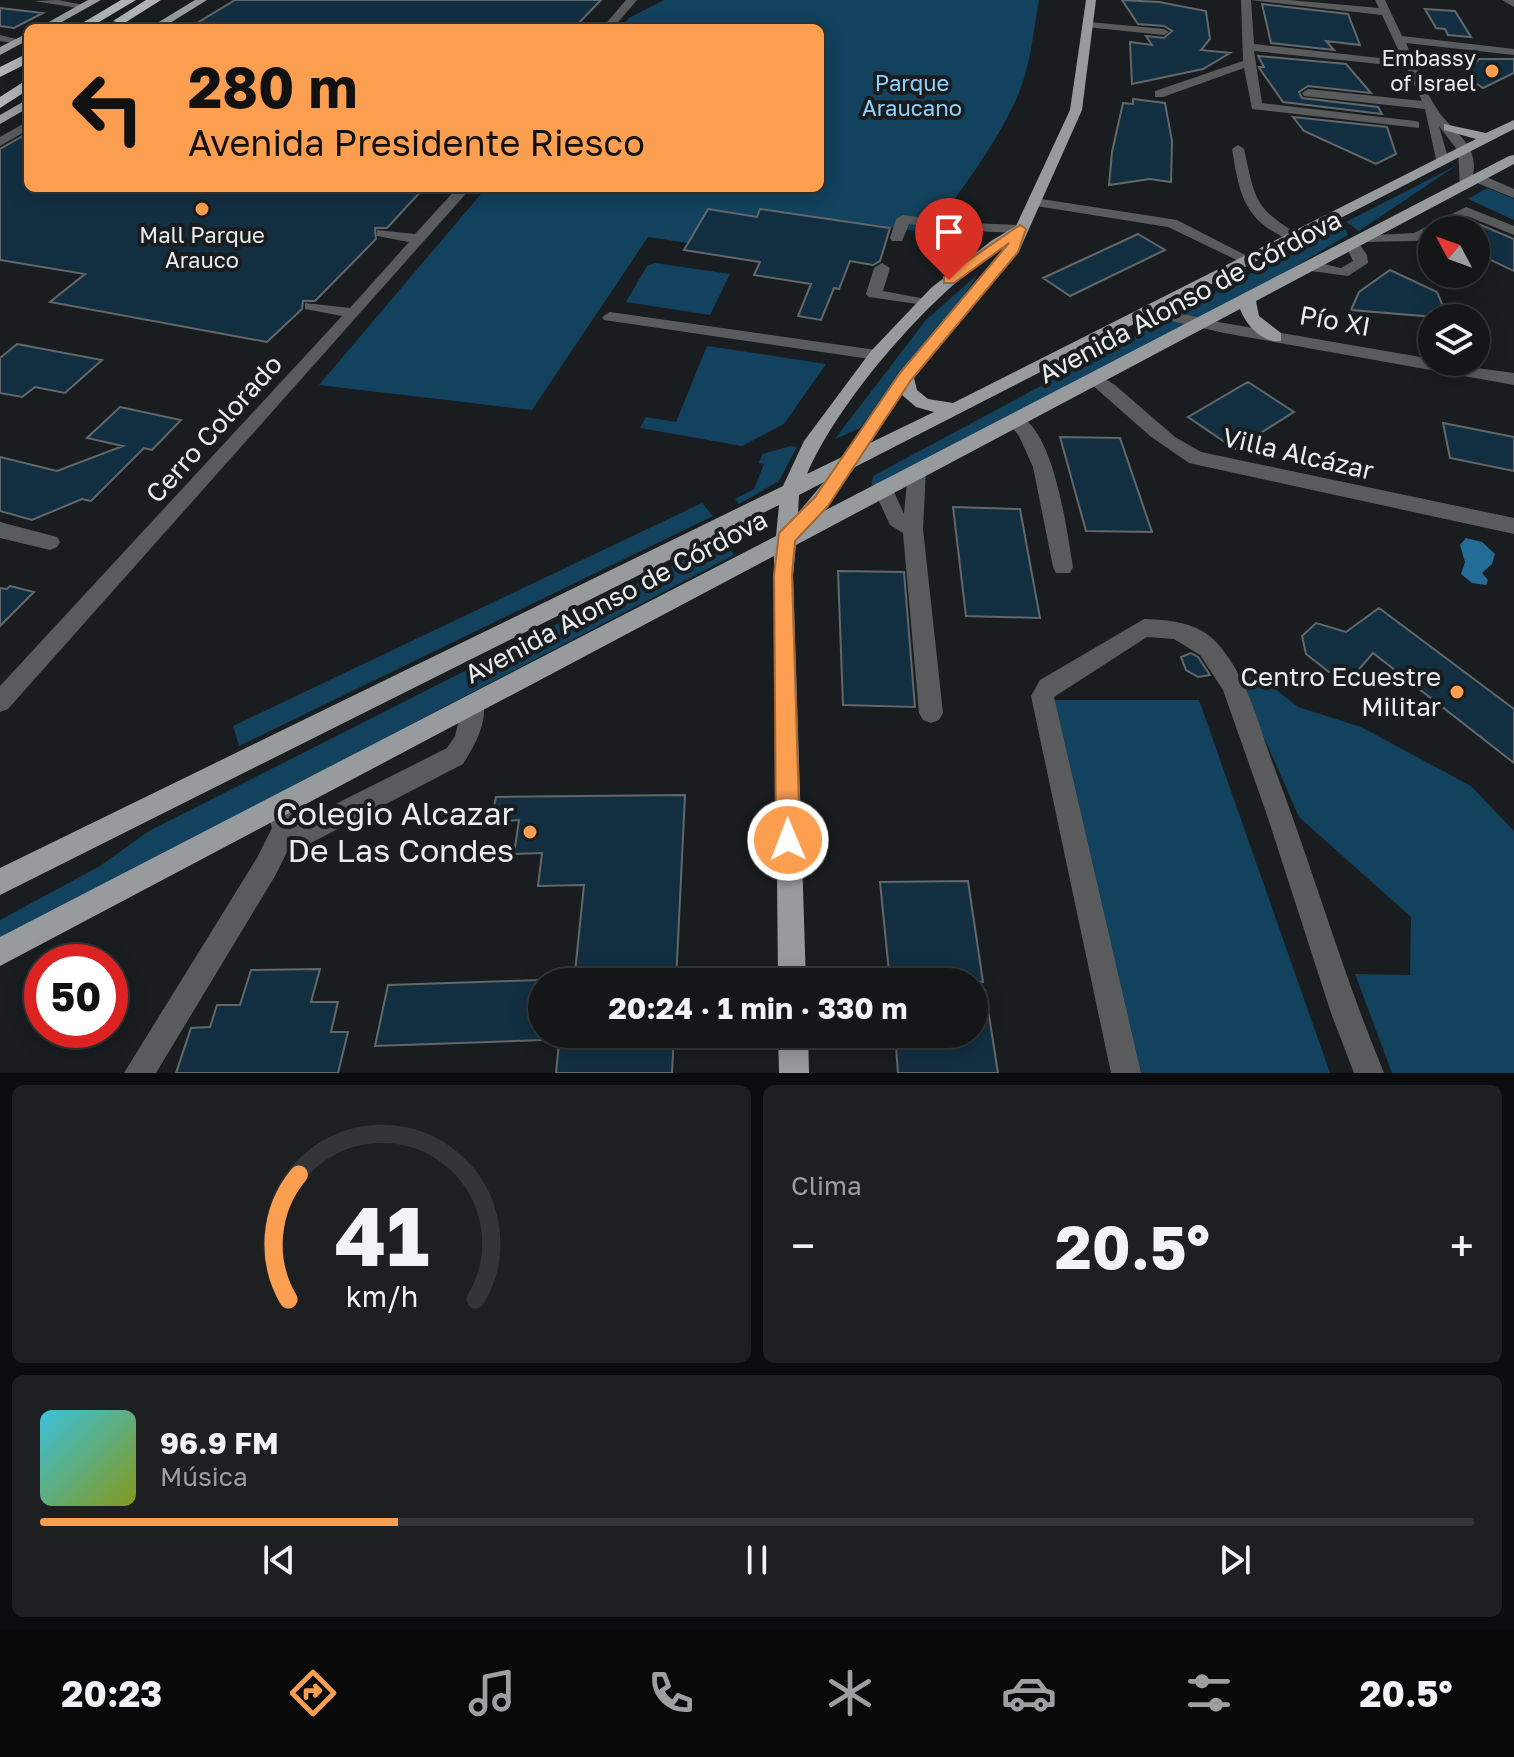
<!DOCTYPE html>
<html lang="es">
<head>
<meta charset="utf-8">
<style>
  body { margin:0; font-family:"Golos Text",sans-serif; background:#1d1f20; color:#f1f3f6; height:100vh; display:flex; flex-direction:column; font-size:30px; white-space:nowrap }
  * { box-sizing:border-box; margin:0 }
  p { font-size:26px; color:#9d9fa1 }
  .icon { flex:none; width:44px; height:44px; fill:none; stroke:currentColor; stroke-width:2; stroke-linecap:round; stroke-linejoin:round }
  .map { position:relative; height:1073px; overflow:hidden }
  .drawer { display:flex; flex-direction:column; gap:12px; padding:12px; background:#0b0c0d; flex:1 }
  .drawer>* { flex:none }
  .guide { position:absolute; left:24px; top:24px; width:800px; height:168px; border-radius:12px; box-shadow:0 4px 20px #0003,0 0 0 2px #333536; background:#fb9e50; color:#111; overflow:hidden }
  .needle { width:52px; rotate:311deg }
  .controls { position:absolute; left:1418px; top:216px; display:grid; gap:16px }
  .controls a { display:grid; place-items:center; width:72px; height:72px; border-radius:50%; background:#141617; box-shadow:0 4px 20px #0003,0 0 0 2px #333536; font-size:40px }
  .speed { position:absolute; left:24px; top:944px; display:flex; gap:16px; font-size:40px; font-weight:700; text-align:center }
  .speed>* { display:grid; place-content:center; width:104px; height:104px; border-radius:50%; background:#141617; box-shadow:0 4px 20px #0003,0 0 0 2px #333536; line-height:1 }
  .speed .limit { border:12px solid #d22; background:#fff; color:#111 }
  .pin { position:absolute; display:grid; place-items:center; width:68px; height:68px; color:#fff; margin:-82px -34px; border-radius:50% 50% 50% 0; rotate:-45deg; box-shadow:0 0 8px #0007 }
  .pin .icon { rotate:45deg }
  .me { position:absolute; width:88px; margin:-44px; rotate:359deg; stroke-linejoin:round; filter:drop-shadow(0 0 6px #0008) }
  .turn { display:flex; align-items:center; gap:28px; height:168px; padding:0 32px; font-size:36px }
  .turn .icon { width:104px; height:104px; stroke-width:2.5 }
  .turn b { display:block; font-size:56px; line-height:68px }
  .big { font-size:60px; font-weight:700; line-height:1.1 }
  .drawer .card { flex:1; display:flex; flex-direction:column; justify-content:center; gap:12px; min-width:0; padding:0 28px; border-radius:12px; background:#1d1f20 }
  .drawer .dial { align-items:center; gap:0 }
  .dial svg { height:208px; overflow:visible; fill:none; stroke:#333536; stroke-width:7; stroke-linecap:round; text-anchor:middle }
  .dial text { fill:#f1f3f6; stroke:none }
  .song { display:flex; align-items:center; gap:24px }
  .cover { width:96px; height:96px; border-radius:12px; background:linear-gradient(135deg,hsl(190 70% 55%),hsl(70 70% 35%)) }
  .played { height:8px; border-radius:4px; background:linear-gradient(90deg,#fb9e50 25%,#333536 25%) }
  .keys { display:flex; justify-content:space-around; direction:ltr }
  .heat { display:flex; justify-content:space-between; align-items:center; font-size:44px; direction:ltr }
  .drawer .tiles { flex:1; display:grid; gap:12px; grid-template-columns:1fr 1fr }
  .card:last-child { grid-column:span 2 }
  .trip { position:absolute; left:528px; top:968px; width:460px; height:80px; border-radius:40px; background:#141617; box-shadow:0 4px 20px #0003,0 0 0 2px #333536; font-weight:700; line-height:80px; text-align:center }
  .menu { display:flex; height:128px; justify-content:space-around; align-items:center; background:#080909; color:#9d9fa1 }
  .menu .icon { width:56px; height:56px }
  .menu .active { color:#fb9e50 }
  .menu b { font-size:36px; color:#f1f3f6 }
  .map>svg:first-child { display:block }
</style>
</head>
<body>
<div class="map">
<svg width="1514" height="1073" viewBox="0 0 1514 1073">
  <rect width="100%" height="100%" fill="#1a1d1f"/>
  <path fill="#12425d" d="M664 0H1039C1033 34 1030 71 1015 102 993 149 960 191 930 233L760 209 756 216 707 209 688 243 648 237 532 410 319 385 486 188H820V28H621L629 18Z
    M1457 165 1359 231 1346 222Z
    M1487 188 1514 199V220L1468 199Z
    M1337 227 1346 230 1348 235 1281 275 870 494 873 476Z
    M655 263 730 274 710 315 626 302 647 266Z
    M978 274 959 303 860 428 835 439 925 321Z
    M707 346 826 364 784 424 742 446 640 428 646 417 676 422Z
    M791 446 797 447 779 481 739 504 735 499 754 489 764 464 759 463 762 454Z
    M702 503 713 516 239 746 233 726Z
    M725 539 734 555 0 940V920L100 866 149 831Z
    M1237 676 1261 678 1298 707 1361 727 1471 786 1514 831V1073H1392L1355 974 1410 975 1411 917 1299 817Z
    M1047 700H1199L1330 1073H1131Z"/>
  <path fill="#236c97" d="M1466 538 1482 542 1495 554 1492 564 1482 573 1488 580 1486 585 1472 583 1461 574 1465 562 1460 545Z"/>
  <path fill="#122f42" stroke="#636769" stroke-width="2" d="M235 0H601L574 28H189Z
    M1122 0 1159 2 1206 11 1210 39 1201 50 1230 53 1203 69 1132 84 1130 42 1152 45 1146 36 1164 38 1172 31 1164 26 1138 24Z
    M1262 4 1348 14 1360 45 1326 41 1334 50 1271 43Z
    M0 8 43 13 14 28 0 26Z
    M1425 9 1455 11 1471 37 1448 35 1445 29 1436 28Z
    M1258 56 1346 64 1371 93 1308 86 1299 92 1302 98 1378 107 1382 114 1283 102 1260 69 1259 67H1264Z
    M1479 59H1514V73L1483 88 1471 80 1469 72Z
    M1133 99 1165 103 1172 141 1171 182 1150 179 1109 185 1112 152 1123 103 1133 104Z
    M1293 117 1387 127 1396 154 1376 164 1304 131Z
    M28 133V188H424L387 228H375L376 239 315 301H303L302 309 267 342 50 302 85 274 0 260V149Z
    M708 209 757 217 760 209 890 228 880 261 873 265 850 261 839 289 834 288 821 320 798 316 811 284 754 275 760 262 684 250Z
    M1476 223 1514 239V271L1476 253Z
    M1138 234 1165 250 1070 296 1043 278Z
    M1390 270 1437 292 1448 318 1351 310 1359 292Z
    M17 344 102 360 65 393 35 387 22 397 0 393V358Z
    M1248 382 1294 412 1235 449 1188 417Z
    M120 407 181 420 152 450 144 448 91 501 82 499 32 520 0 511V457L57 471 123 446 87 438Z
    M1443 423 1514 437V471L1450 458Z
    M1060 437 1120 438 1152 532 1086 531Z
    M953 507 1020 509 1040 618 966 616Z
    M838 571 904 572 915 707 843 705Z
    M10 586 34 592 0 626V588L7 589Z
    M1379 608 1514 709V763L1373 653 1355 674 1329 672 1306 654 1302 636 1316 623 1346 632Z
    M1191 653 1198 657 1210 675 1198 677 1186 670 1181 657Z
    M685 795 676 982H574L584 885 538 886 542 853 514 854 519 820 491 822 496 797Z
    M968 881 983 982H890L880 882Z
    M320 969 311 1002H338L331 1032H348L338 1073H176L191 1028 210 1027 217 1005H240L251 970Z
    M542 980V1040L375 1046 388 985Z
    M974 990H985L998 1073H898L895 1034H974Z
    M560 1034H674L672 1073H556Z"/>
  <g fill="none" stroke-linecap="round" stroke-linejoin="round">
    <path fill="#5a5b5c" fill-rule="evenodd" d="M58 0 89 6 84 9 34 1Z
      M626 0H637L613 28H602Z
      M1241 0H1289L1379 8 1375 0H1385L1402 36 1514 49V55L1406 43C1416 65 1425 92 1439 112 1454 133 1479 144 1473 175H1482L1514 189V198L1472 181 1470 187H1460L1458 151 1439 126 1449 161 1437 164 1425 109 1304 96 1302 93 1308 89 1422 101 1382 15 1251 0 1254 44 1389 59 1395 62 1389 65 1254 51 1262 103 1415 121 1419 122V128L1252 109 1244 68 1163 97H1155V91L1243 61Z
      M1502 0H1514V7Z
      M1090 22 1164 29 1169 32 1164 35 1086 27 1085 25Z
      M0 35 25 41 20 44 0 41Z
      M28 121V130L0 146V137Z
      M1238 145 1244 149C1255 197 1253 208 1298 234V240C1289 242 1283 237 1274 232 1241 213 1238 184 1232 149Z
      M457 188H471L8 709 0 712V686L342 316 305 309V303L350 308 409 242 377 236V230L415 234Z
      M1035 198 1177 220 1255 260 1248 264 1243 263 1168 227 1030 205 1028 202Z
      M1466 207 1514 226V235L1467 216 1444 230H1432V236L1416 241 1358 242 1367 255 1368 263 1348 276 1311 271 1303 266 1311 261 1341 268 1353 261 1345 244 1356 241 1357 236 1414 233Z
      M903 215 950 222 1020 225 1027 229 1020 233 950 230 909 224 902 241H892L890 238 896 219Z
      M882 263 890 268 883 291 931 300V306L869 297 866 294 874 268Z
      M1147 306 1224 323 1432 359V362L1514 373V385L1224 333 1141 314 1139 311Z
      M610 312 883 351 885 355 877 360 604 320 602 317Z
      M1096 373 1115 385 1175 437 1201 452 1514 518V534L1189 463 1150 436 1090 383 1087 379Z
      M1015 414C1054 425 1067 532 1073 567L1070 573H1056L1053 567 1033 467 1019 436 1006 420Z
      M917 463 926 470 923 529 943 713 939 720 931 723 923 720 919 713 903 533 890 525 873 488 876 483H890L904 514 908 470Z
      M0 522 57 537 60 542 57 547 50 550 0 538Z
      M1144 619C1170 620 1198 622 1217 643 1247 676 1258 723 1273 764 1312 866 1342 972 1384 1073H1354L1331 1013 1268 818 1223 690 1200 655 1174 639 1147 637 1054 697 1141 1073H1111L1031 696 1040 680Z
      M473 694 481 697C491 717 474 747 463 764L305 846 289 848 275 876 156 1073H124L257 858 272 828 266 808 269 800 278 796 287 800 296 824 447 748 455 736 465 697Z"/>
    <path fill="#989b9d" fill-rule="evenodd" d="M88 0H101L51 28H38Z
      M195 0H207L162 28H149Z
      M1086 0H1096L1082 110 1020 249 914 378 917 390 928 399 953 403 1476 139 1444 130V124L1486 133 1514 120V129L855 467 820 513 1509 156 1514 155V164L1256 301 1259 316 1281 333V341C1263 344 1246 325 1240 309L796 545 793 575 806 982H778L774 556 0 966V937L776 536 779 505 0 895V868L783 486 804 441 871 351 931 288 991 241 1016 226 1070 110ZM1009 242 899 373 842 457 807 474C841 396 936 288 1009 242ZM902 395 916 407 934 412 870 443ZM824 482 798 513 799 495Z
      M28 33V40L0 55V47Z
      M28 99V108L0 124V115Z
      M778 1034H808L809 1073H779Z"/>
    <path fill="#b1b4b7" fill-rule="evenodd" d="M121 0H136L89 28H74Z
      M146 0H161L123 24 113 21Z
      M28 53V63L0 77V67Z
      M28 79V90L0 108V97Z"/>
  </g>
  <path fill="#fb9e50" stroke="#a36734" stroke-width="2" d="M1020 225 1026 229 1018 252 911 380 828 506 795 541 792 575 800 840 796 848 788 852 780 848 776 840 774 575 779 533 815 497 900 373 1009 243 954 283H944V277Z"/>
  <g fill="#fb9e50" stroke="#1a1d1f" stroke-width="3">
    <circle cx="1492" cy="71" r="8"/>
    <circle cx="202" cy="209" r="8"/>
    <circle cx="1457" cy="692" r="8"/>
    <circle cx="530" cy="832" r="8"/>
  </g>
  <g text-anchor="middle" stroke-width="8" stroke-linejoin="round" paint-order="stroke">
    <g font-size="22" fill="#ebedef" stroke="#1a1d1f" text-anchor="end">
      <text x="1476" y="66">Embassy<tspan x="1476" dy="25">of Israel</tspan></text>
      <text x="202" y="243" text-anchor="middle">Mall Parque<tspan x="202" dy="25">Arauco</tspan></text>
    </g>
    <g font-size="22" fill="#91d3ff" stroke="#1a1d1f">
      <text x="912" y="91">Parque<tspan x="912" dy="25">Araucano</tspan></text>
    </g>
    <g font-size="26" fill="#ebedef" stroke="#1a1d1f">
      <text transform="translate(1190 297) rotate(-28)" y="9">Avenida Alonso de Córdova</text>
      <text transform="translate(1335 321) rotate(10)" y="9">Pío XI</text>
      <text transform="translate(214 429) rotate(-48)" y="9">Cerro Colorado</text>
      <text transform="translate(1298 454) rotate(13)" y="9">Villa Alcázar</text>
      <text transform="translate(616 597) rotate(-28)" y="9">Avenida Alonso de Córdova</text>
    </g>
    <g font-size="26" fill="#ebedef" stroke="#1a1d1f" text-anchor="end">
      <text x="1441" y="686">Centro Ecuestre<tspan x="1441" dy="30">Militar</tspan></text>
    </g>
    <g font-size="32" fill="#ebedef" stroke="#1a1d1f" text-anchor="end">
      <text x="514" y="825">Colegio Alcazar<tspan x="514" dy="37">De Las Condes</tspan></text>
    </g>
  </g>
</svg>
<div class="controls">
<a><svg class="needle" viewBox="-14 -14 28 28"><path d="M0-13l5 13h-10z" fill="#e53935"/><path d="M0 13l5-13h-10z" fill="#9d9fa1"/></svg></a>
<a><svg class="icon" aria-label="layers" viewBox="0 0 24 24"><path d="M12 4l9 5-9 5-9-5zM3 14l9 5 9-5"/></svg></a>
</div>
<div class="speed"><div class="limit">50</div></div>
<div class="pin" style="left:949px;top:280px;background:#d93025"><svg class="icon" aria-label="arrive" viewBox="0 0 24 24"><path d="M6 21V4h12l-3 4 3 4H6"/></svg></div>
<svg class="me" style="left:788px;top:840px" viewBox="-20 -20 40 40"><circle r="17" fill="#fb9e50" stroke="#fff" stroke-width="3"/><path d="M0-11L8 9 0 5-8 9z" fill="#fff"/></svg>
<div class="trip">20:24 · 1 min · 330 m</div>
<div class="guide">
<div class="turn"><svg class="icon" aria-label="left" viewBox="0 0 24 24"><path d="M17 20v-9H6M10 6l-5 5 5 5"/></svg><div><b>280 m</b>Avenida Presidente Riesco</div></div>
</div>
</div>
<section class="drawer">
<div class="tiles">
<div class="card dial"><svg viewBox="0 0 100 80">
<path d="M14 69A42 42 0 1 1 86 69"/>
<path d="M14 69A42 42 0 0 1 18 21" stroke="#fb9e50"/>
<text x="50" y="56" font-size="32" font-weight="700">41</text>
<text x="50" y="72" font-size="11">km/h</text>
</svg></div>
<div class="card"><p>Clima</p>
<div class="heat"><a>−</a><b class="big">20.5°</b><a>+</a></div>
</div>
<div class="card">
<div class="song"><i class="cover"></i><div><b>96.9 FM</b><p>Música</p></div></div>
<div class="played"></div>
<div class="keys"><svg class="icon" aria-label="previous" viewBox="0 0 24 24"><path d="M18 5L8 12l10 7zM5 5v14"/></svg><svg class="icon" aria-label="pause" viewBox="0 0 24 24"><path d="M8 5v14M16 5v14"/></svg><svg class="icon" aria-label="next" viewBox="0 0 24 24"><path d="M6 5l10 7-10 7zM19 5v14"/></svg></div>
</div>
</div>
</section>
<nav class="menu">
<b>20:23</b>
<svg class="icon active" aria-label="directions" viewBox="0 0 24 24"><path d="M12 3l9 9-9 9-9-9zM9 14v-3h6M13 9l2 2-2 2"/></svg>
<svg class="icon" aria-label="music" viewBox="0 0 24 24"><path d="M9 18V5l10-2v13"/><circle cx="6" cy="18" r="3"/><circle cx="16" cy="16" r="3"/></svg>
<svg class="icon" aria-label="phone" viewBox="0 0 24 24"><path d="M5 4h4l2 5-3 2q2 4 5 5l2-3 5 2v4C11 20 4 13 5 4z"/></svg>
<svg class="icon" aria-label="climate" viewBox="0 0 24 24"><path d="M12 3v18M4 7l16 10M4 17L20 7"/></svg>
<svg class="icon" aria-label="car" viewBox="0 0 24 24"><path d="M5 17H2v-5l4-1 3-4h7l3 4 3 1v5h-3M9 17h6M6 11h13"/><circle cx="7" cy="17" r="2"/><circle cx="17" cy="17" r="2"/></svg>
<svg class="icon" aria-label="filters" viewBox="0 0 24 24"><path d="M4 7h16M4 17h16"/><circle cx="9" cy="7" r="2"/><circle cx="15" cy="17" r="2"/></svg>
<b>20.5°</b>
</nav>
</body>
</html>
